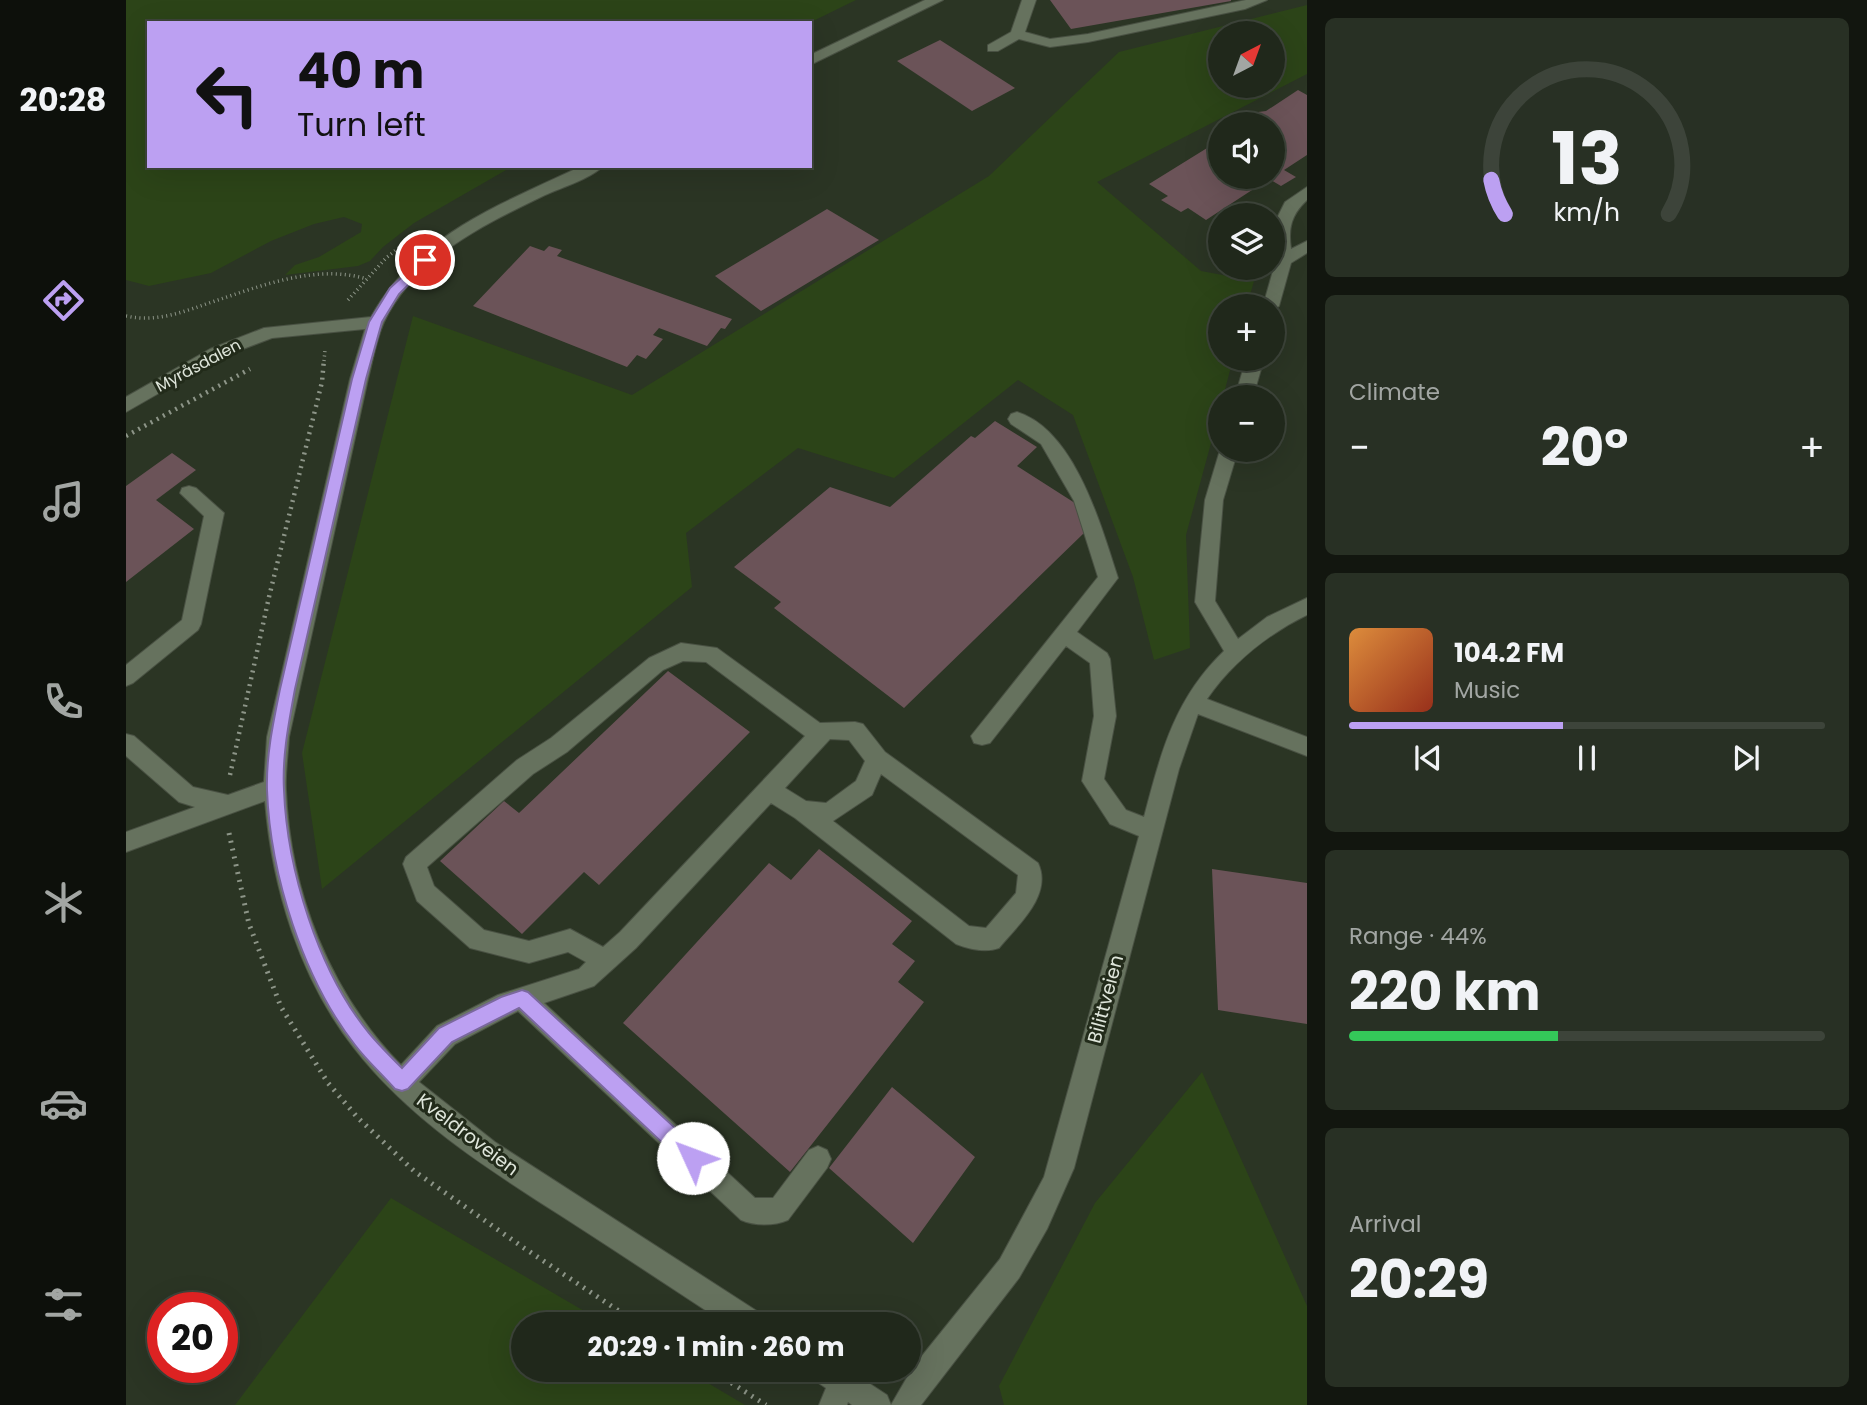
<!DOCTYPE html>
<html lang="en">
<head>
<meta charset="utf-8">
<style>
  body { margin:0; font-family:Poppins,sans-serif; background:#283024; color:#f1f3f6; height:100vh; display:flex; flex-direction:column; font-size:26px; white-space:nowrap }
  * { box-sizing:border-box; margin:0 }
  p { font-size:23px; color:#a2a6a3 }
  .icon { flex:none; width:38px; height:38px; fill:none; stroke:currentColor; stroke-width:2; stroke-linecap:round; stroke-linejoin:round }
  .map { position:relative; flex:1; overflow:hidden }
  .panel { display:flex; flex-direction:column; gap:18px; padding:18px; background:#12160f; width:560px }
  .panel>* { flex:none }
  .banner { position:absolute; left:21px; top:21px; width:665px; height:147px; border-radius:0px; box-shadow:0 7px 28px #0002,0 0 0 2px #3d443a; background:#bca0f2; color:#111; overflow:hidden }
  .needle { width:46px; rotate:41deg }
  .controls { position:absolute; left:1082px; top:21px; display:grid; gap:14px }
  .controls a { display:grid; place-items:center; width:77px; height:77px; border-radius:50%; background:#20281b; box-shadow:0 7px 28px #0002,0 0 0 2px #3d443a; font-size:35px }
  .speed { position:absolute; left:21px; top:1292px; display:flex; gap:14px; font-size:35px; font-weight:700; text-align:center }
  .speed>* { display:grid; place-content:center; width:91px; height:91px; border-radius:50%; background:#20281b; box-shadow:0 7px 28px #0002,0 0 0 2px #3d443a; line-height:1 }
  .speed .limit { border:10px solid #d22; background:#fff; color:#111 }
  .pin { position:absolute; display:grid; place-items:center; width:60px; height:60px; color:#fff; margin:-30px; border:4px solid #fff; border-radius:50%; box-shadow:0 2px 7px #0007 }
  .me { position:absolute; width:77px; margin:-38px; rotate:313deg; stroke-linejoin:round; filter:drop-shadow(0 0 5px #0008) }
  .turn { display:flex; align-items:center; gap:24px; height:147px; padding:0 35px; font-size:32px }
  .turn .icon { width:91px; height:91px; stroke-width:2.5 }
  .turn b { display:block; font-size:49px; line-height:60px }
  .big { font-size:52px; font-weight:700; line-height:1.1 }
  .panel .widget { flex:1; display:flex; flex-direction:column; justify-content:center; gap:10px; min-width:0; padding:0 24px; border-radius:10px; background:#283024 }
  .panel .dial { align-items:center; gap:0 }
  .dial svg { height:182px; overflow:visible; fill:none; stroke:#3d443a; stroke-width:7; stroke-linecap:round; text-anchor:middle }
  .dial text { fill:#f1f3f6; stroke:none }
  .song { display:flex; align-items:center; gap:21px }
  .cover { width:84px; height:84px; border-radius:10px; background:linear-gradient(135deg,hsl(30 70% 55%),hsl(10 70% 35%)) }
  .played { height:7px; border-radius:4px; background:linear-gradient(90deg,#bca0f2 45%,#3d443a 45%) }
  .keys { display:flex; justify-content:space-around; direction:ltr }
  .heat { display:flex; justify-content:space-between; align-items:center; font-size:38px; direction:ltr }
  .charge { height:10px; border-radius:5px; background:linear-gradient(90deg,#34c759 44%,#3d443a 0) }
  .trip { position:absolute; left:385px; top:1312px; width:410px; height:70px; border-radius:35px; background:#20281b; box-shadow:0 7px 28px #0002,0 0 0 2px #3d443a; font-weight:700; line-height:70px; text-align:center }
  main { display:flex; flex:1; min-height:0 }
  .tab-bar { display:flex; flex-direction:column; width:126px; justify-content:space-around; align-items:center; background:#0d100b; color:#a2a6a3 }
  .tab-bar .icon { width:49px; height:49px }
  .tab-bar .on { color:#bca0f2 }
  .tab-bar b { font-size:32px; color:#f1f3f6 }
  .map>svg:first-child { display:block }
</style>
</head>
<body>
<main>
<nav class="tab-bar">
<b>20:28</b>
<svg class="icon on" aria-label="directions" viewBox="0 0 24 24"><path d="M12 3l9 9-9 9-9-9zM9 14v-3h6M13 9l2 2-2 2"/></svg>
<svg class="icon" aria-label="music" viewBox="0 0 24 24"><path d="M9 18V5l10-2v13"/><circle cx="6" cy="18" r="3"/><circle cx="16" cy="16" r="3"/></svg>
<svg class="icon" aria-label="phone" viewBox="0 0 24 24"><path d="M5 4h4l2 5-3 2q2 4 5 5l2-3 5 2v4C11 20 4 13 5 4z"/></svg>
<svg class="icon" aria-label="climate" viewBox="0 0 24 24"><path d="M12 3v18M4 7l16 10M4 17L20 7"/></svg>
<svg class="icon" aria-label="car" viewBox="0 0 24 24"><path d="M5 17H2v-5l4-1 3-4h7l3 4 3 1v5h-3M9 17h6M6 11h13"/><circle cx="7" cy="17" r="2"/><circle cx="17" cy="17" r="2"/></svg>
<svg class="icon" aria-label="filters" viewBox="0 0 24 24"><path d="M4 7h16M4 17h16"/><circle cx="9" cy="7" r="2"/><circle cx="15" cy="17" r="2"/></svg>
</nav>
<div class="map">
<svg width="1181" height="1405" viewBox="0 0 1181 1405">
  <rect width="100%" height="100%" fill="#2b3524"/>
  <path fill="#2c4418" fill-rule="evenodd" d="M0 0H730L683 23H23V166H387L288 223 257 247 244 261 232 266 159 275 169 265 193 257 235 232 236 224 218 217 188 224 145 241 85 273 23 286 0 280Z
    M1181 5V74L971 182 1075 271 1128 281 1121 306H1094V359H1107L1097 397H1094V410L1060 535 1064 648 1028 660 1007 577 947 415 892 380 768 478 672 448 560 533 566 587 196 889 176 753 287 316 506 395 863 176 993 52ZM1094 33H1146V86H1094Z
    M1076 1072 1181 1306V1405H878L873 1386 969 1203Z
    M265 1198 482 1325H397V1370H560L619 1405H109Z"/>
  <path fill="#6b5358" d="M924 0H1105V1L945 29Z
    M814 40 889 88 846 111 771 61Z
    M1172 90 1181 95V155L1158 170 1170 177 1155 186 1143 179 1080 220 1062 208 1055 212 1035 200 1042 196 1023 184 1094 140V177H1146V124H1118L1131 116 1132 112 1140 111Z
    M701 209 753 240 635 311 589 276Z
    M404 246 418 251 423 246 436 250 431 256 606 319 599 329 595 328 581 346 533 328 527 335 537 339 520 359 511 355 501 367 347 306Z
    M869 421 911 447 891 466 952 505 958 533 778 708 648 608 655 602 608 567 704 487 764 507 845 436 849 438Z
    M46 453 70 470 30 500 68 529 0 582V486Z
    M542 671 624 732 473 885 458 872 396 934 314 861 378 801 393 813Z
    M693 849 786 921 766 944 789 961 772 982 798 1002 664 1172 497 1023 643 863 665 880Z
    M1086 869 1181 883V1024L1092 1010Z
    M766 1087 849 1157 787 1243 703 1168Z"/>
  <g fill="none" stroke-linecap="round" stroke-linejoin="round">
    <defs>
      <path id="minor" d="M799 0H817L684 65V55Z
        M896 0H910L899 32 924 39 962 34 1120 0H1141L1119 9 962 42 924 47 893 39 872 51H862V45L885 32Z
        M456 166H477C465 179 431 189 415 197 355 226 288 259 258 322 250 340 247 360 242 379L163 737C162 755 159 773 160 790 164 891 204 993 275 1065L311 1026 372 995 453 969 460 962 442 952 403 963 344 948 291 901 277 864 280 857 391 760 425 738 523 658 555 643 591 648 694 723 729 722 737 724 759 752 912 863C927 895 892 925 873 948 860 953 843 949 830 944L669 818 645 803 510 948 468 986 418 1003 629 1198H647L683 1150 692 1146 701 1150 705 1159 701 1168 662 1220C648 1226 629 1226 615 1220L392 1011 329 1044 293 1082 369 1142 637 1315 641 1325H602C547 1289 493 1253 437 1217 362 1169 284 1120 228 1048 174 979 146 888 139 801L0 852V832L69 807 53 802 0 756V734L8 736 67 787 102 795 138 782 141 737 224 379 239 329 146 338 96 357 0 412V397L84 349 138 328 245 317C290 235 375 204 456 166ZM557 661 580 662 679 736 494 932 477 947 444 929 403 941 358 930 308 886 301 867 407 774 441 752 537 670ZM704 739 723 740 739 761 730 781 700 803 680 801 659 788ZM755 774 892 875 890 893 860 928 843 926 707 821 746 795Z
        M1181 187V200C1165 215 1162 228 1165 249L1181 241V253L1165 263 1153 306 1146 311V306H1137L1150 260 1146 228 1159 202Z
        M1120 359H1138L1127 397H1109Z
        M891 412C949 430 975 526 992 578L951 632 981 653 984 659 990 716 978 779 1000 810 1018 817C1035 753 1048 699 1098 651L1069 602 1079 500 1094 450H1112L1097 500 1089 601 1112 639 1141 617 1181 598V615C1142 634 1106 663 1081 699L1181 737V756L1072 714 1053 769 948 1168 921 1229 893 1278 795 1405H726L722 1402 721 1405H693L700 1388 688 1380 684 1370H723L761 1395 765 1405 787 1367 874 1259 918 1177 1013 836 984 824 956 781 968 716 964 663 940 646 864 743 856 745 848 743 845 736 972 577 948 501 915 444 885 424 882 419 885 414Z
        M63 486 70 488 98 513 75 624 72 630 7 683 0 686V665L56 620 78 516 54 493 56 488Z"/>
    </defs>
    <use href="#minor" stroke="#495143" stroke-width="2"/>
    <path stroke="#8d9588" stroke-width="3.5" stroke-dasharray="1 3.5" stroke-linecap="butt" d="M222 300 260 258 285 238
      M0 316C32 323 59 311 89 301 137 285 191 264 241 279
      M198 361 199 350"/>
    <path stroke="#8d9588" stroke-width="4.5" stroke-dasharray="2 5" stroke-linecap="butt" d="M0 436 124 369
      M104 775 143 597 196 382 198 359"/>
    <path stroke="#8d9588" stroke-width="5" stroke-dasharray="2 6" stroke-linecap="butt" d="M103 833 123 924 155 1007 202 1083 232 1118 288 1171 398 1248 514 1325
      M585 1370 640 1405"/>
    <use href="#minor" fill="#66725e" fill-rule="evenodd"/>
  </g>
  <path fill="#bca0f2" stroke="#7a689d" stroke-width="2" d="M299 256 304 257V263L273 294 256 322 240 379 169 689C163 722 156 756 158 790 161 869 192 971 243 1033 253 1045 265 1057 276 1068L313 1028 375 997 396 990 402 992 574 1151 577 1158 574 1165 567 1168 560 1165 393 1008 326 1042 282 1089 276 1091 269 1089C256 1074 241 1061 229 1045 177 979 144 874 141 790 140 756 147 723 154 689L226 379 243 322 264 288Z"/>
  <g text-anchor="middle" stroke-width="6" stroke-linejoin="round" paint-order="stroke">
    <g font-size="16" fill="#dfe6db" stroke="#222b1a">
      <text transform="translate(72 365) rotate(-28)" y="6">Myråsdalen</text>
    </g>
    <g font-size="19" fill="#dfe6db" stroke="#222b1a">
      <text transform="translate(979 999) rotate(-75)" y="7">Bilittveien</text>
      <text transform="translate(342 1134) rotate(37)" y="7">Kveldroveien</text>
    </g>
  </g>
</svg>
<div class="controls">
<a><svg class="needle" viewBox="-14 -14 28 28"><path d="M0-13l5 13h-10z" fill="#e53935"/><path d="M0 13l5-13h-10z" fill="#a2a6a3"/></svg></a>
<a><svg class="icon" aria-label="sound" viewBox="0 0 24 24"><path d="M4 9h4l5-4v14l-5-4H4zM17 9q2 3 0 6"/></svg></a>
<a><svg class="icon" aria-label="layers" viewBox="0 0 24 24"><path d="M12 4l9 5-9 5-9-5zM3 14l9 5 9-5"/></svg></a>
<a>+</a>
<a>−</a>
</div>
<div class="speed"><div class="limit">20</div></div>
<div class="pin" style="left:299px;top:260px;background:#d93025"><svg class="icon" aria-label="arrive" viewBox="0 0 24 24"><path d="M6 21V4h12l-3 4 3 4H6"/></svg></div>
<svg class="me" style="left:567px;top:1158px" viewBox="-20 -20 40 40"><circle r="19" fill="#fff"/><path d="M0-13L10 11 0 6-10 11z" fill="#bca0f2"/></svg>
<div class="trip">20:29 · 1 min · 260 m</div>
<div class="banner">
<div class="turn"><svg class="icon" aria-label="left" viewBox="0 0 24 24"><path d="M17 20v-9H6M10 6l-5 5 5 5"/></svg><div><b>40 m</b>Turn left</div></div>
</div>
</div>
<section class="panel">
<div class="widget dial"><svg viewBox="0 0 100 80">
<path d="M14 69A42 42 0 1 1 86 69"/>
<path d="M14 69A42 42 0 0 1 8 54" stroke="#bca0f2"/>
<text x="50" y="56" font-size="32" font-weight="700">13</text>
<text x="50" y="72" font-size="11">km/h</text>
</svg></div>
<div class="widget"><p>Climate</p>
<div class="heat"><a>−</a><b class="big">20°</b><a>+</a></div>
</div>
<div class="widget">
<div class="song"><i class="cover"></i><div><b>104.2 FM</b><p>Music</p></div></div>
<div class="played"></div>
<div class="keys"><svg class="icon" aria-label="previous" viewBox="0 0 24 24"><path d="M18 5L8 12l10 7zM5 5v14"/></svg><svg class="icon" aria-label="pause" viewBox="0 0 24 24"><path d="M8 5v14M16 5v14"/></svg><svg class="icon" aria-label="next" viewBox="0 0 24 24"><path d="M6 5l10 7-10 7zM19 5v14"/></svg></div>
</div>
<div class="widget"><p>Range · 44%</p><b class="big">220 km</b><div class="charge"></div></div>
<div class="widget"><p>Arrival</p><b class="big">20:29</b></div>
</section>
</main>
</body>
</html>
